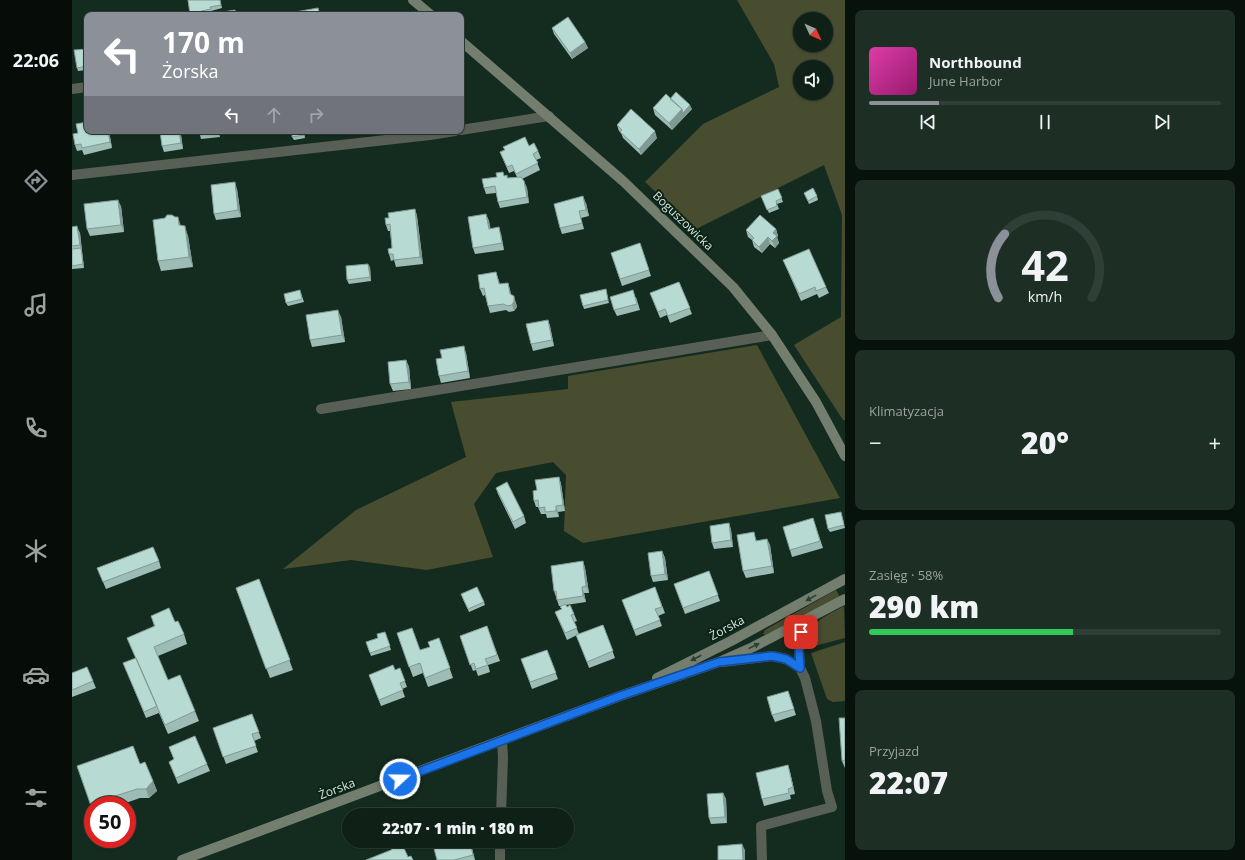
<!DOCTYPE html>
<html lang="pl">
<head>
<meta charset="utf-8">
<style>
  body { margin:0; font-family:"Open Sans",sans-serif; background:#1d2e24; color:#f1f3f6; height:100vh; display:flex; flex-direction:column; font-size:15px; white-space:nowrap }
  * { box-sizing:border-box; margin:0 }
  p { font-size:13px; color:#9ba3a1 }
  .icon { flex:none; width:22px; height:22px; fill:none; stroke:currentColor; stroke-width:2; stroke-linecap:round; stroke-linejoin:round }
  .map { position:relative; flex:1; overflow:hidden }
  .sheet { display:flex; flex-direction:column; gap:10px; padding:10px; background:#08120d; width:400px }
  .sheet>* { flex:none }
  .guide { position:absolute; left:12px; top:12px; width:380px; height:122px; border-radius:8px; box-shadow:0 1px 3px #0004,0 0 0 1px #2f3e36; background:#8c9099; color:#fff; overflow:hidden }
  .needle { width:26px; rotate:134deg }
  .tools { position:absolute; left:721px; top:12px; display:grid; gap:8px }
  .tools a { display:grid; place-items:center; width:40px; height:40px; border-radius:50%; background:#0f2117; box-shadow:0 1px 3px #0004,0 0 0 1px #2f3e36; font-size:20px }
  .speed { position:absolute; left:12px; top:796px; display:flex; gap:8px; font-size:20px; font-weight:700; text-align:center }
  .speed>* { display:grid; place-content:center; width:52px; height:52px; border-radius:50%; background:#0f2117; box-shadow:0 1px 3px #0004,0 0 0 1px #2f3e36; line-height:1 }
  .speed .limit { border:6px solid #d22; background:#fff; color:#111 }
  .pin { position:absolute; display:grid; place-items:center; width:34px; height:34px; color:#fff; margin:-17px; border-radius:8px; box-shadow:0 2px 6px #0006 }
  .me { position:absolute; width:44px; margin:-22px; rotate:69deg; stroke-linejoin:round; filter:drop-shadow(0 0 3px #0008) }
  .turn { display:flex; align-items:center; gap:14px; height:84px; padding:0 12px; font-size:18px }
  .turn .icon { width:52px; height:52px; stroke-width:2.5 }
  .turn b { display:block; font-size:28px; line-height:34px }
  .lanes { display:flex; align-items:center; height:38px; padding:0 12px; background:#0003; justify-content:center; gap:20px; direction:ltr }
  .lanes .off { opacity:.35 }
  .big { font-size:30px; font-weight:800; line-height:1.1 }
  .sheet .widget { flex:1; display:flex; flex-direction:column; justify-content:center; gap:6px; min-width:0; padding:0 14px; border-radius:8px; background:#1d2e24 }
  .sheet .dial { align-items:center; gap:0 }
  .dial svg { height:104px; overflow:visible; fill:none; stroke:#2f3e36; stroke-width:7; stroke-linecap:round; text-anchor:middle }
  .dial text { fill:#f1f3f6; stroke:none }
  .song { display:flex; align-items:center; gap:12px }
  .cover { width:48px; height:48px; border-radius:6px; background:linear-gradient(135deg,hsl(320 70% 55%),hsl(320 70% 35%)) }
  .played { height:4px; border-radius:2px; background:linear-gradient(90deg,#8c9099 20%,#2f3e36 20%) }
  .keys { display:flex; justify-content:space-around; direction:ltr }
  .heat { display:flex; justify-content:space-between; align-items:center; font-size:22px; direction:ltr }
  .charge { height:6px; border-radius:3px; background:linear-gradient(90deg,#34c759 58%,#2f3e36 0) }
  .trip { position:absolute; left:270px; top:808px; width:232px; height:40px; border-radius:20px; background:#0f2117; box-shadow:0 1px 3px #0004,0 0 0 1px #2f3e36; font-weight:800; line-height:40px; text-align:center }
  main { display:flex; flex:1; min-height:0 }
  .tabs { display:flex; flex-direction:column; width:72px; justify-content:space-around; align-items:center; background:#060d09; color:#9ba3a1 }
  .tabs .icon { width:28px; height:28px }
  .tabs .selected { color:#8c9099 }
  .tabs b { font-size:18px; color:#f1f3f6 }
  .map>svg:first-child { display:block }
</style>
</head>
<body>
<main>
<nav class="tabs">
<b>22:06</b>
<svg class="icon selected" aria-label="directions" viewBox="0 0 24 24"><path d="M12 3l9 9-9 9-9-9zM9 14v-3h6M13 9l2 2-2 2"/></svg>
<svg class="icon" aria-label="music" viewBox="0 0 24 24"><path d="M9 18V5l10-2v13"/><circle cx="6" cy="18" r="3"/><circle cx="16" cy="16" r="3"/></svg>
<svg class="icon" aria-label="phone" viewBox="0 0 24 24"><path d="M5 4h4l2 5-3 2q2 4 5 5l2-3 5 2v4C11 20 4 13 5 4z"/></svg>
<svg class="icon" aria-label="climate" viewBox="0 0 24 24"><path d="M12 3v18M4 7l16 10M4 17L20 7"/></svg>
<svg class="icon" aria-label="car" viewBox="0 0 24 24"><path d="M5 17H2v-5l4-1 3-4h7l3 4 3 1v5h-3M9 17h6M6 11h13"/><circle cx="7" cy="17" r="2"/><circle cx="17" cy="17" r="2"/></svg>
<svg class="icon" aria-label="filters" viewBox="0 0 24 24"><path d="M4 7h16M4 17h16"/><circle cx="9" cy="7" r="2"/><circle cx="15" cy="17" r="2"/></svg>
</nav>
<div class="map">
<svg width="773" height="860" viewBox="0 0 773 860">
  <rect width="100%" height="100%" fill="#142c1f"/>
  <path fill="#494d30" fill-rule="evenodd" d="M665 0H773V420H771L722 345 769 317 770 215 752 165 624 229 573 182 631 124 707 87 702 64ZM728 19H754V45H728ZM728 67H754V93H728Z
    M685 345 768 498 511 543 492 531 494 475 481 462 424 473 402 504 421 557 355 570 279 560 211 569 284 510 394 457 379 402 496 389V376Z
    M764 590 768 597 693 635 691 634 693 630Z
    M772 606 773 638 735 648C736 622 752 617 772 606Z
    M773 642V701L761 702 755 699 739 653Z"/>
  <g fill="none" stroke-linecap="round" stroke-linejoin="round">
    <path stroke="#585f55" stroke-width="10" d="M0 89 15 87
      M389 130 477 116
      M0 175 358 135 383 131
      M249 409 700 335
      M651 662 700 656 714 659 728 668
      M429 815 431 757 430 741
      M428 860V841
      M690 860 689 826 760 807 755 791 744 721 733 678 728 668 727 651 730 621"/>
    <path stroke="#737e6f" stroke-width="10" d="M341 0 359 15
      M389 41 551 181 661 287 700 335 744 402 773 456
      M585 678 659 641 773 579
      M110 860 548 696 647 662 681 647 773 599"/>
  </g>
  <path fill="#9dbcb5" d="M116 0H148L150 8 139 11 140 13 131 15H111L118 14Z
    M480 28 513 42 516 48 500 59 482 34Z
    M15 49V70L6 71 5 68Z
    M598 99 620 109 600 130 583 115 581 108Z
    M545 125 585 138 569 155 551 138 549 133 547 131Z
    M37 131 40 148 12 155 10 150 5 151 3 145Z
    M88 131H109L110 134 109 135 111 149 92 152 90 146Z
    M127 131H153L147 132 148 137 129 139Z
    M232 131 233 138 222 140 220 137Z
    M457 146 466 151 469 158 464 160 468 170 450 179 452 181 455 188 457 203 428 208 426 202 424 193 414 194 412 188 432 176 435 175 436 178 445 177 442 171 437 173 428 152 432 150Z
    M165 189 169 217 144 220 142 214Z
    M706 189 711 202 705 204 707 209 697 213 689 196Z
    M732 193 745 196 746 200 737 204Z
    M514 203 517 216 509 218 512 229 490 234 488 228Z
    M49 206 52 232 18 236 15 229Z
    M343 209 345 216 351 264 324 267 322 260 319 261 317 254 320 248 318 231H316L314 225 317 218Z
    M414 214 417 221 418 229 429 234 432 250 403 254 401 248Z
    M109 226 116 236 121 267 89 271 86 261Z
    M0 227 8 233 12 268 0 269Z
    M704 229 706 236 705 237 707 243 703 248 698 244 690 253 682 247 680 240 676 237 674 230Z
    M568 243 579 276 550 286 539 253Z
    M711 260 754 287 757 293 747 298 745 294 729 301Z
    M298 267 299 281 277 284 275 280Z
    M424 272 428 284 436 283 439 295 444 303 445 307 442 311 437 312 434 310 418 313 416 306 413 295 411 296 408 289Z
    M607 282 620 314 598 323 595 315 588 318 578 293Z
    M534 289 537 303 512 309 511 306Z
    M229 293 232 302 216 306 214 303Z
    M564 297 568 310 545 316 542 310Z
    M269 317 273 342 240 347 238 340Z
    M476 320 478 326 482 346 461 351 459 344Z
    M394 353 398 378 369 383 367 376Z
    M334 360 337 367 339 389 321 391 318 384Z
    M487 477 489 484 493 511 486 512 487 517 475 518 474 514H469L466 507H464L462 501 465 490Z
    M424 488 452 516 454 523 443 529 426 494Z
    M770 516 773 528 758 532 756 529Z
    M741 518 751 548 720 557 718 550Z
    M657 523 659 530 661 547 642 549 640 543Z
    M685 539V541L695 539 698 545 702 573 674 578 671 571Z
    M590 551 593 558 596 580 581 582 579 576Z
    M87 561 89 568 34 589 25 568Z
    M511 561 513 568 517 593H512L514 602 494 605 495 607 502 614 505 621 502 622 507 634 531 625 543 658 517 668 505 635 495 640 483 612 489 609 491 606H487L482 591Z
    M637 571 648 601 613 614 602 584Z
    M187 579 221 670 198 678 164 588Z
    M583 587 593 613 586 616 590 626 564 636 550 600Z
    M390 597 412 602 413 605 397 612Z
    M79 616 103 622 112 634 115 644 86 656 96 680 123 711 127 721 96 734 87 713 74 718 51 663 64 658 55 638 82 626Z
    M415 626 428 661 416 665 418 672 406 676 404 670 401 671 388 636Z
    M313 632 319 650 299 656 294 642 306 638Z
    M325 633 348 650 358 647 367 638 381 678 356 687 351 673 341 677Z
    M475 650 486 679 460 689 449 659Z
    M328 668 335 687 330 689 333 697 309 706 297 675 323 670Z
    M0 673 21 681 24 688 0 697Z
    M716 691 724 715 703 722 700 715Z
    M180 714 189 738 182 741 186 752 154 764 141 728Z
    M773 718V768L770 761Z
    M97 747 135 764 138 771 106 784 97 762 102 760Z
    M68 764 81 781 85 791 77 798H68L48 805H21V811L19 806Z
    M716 765 718 772 723 794 718 795 719 799 692 806 690 799Z
    M651 793 654 799 655 823 639 824 637 818Z
    M398 841 403 860H365Z
    M442 841H477V844L444 849Z"/>
  <path fill="#809994" d="M513 42 516 48 500 59 498 53Z
    M618 105 620 109 600 130 597 123 610 109Z
    M36 131H37L40 148 38 142Z
    M107 131 109 135 111 149 109 143Z
    M583 131 585 138 569 155 567 149Z
    M452 181 455 188 457 203 455 197Z
    M163 182 165 189 169 217 166 210Z
    M511 196 514 203 517 216 514 210Z
    M46 200 49 206 52 232 49 225Z
    M343 209 345 216 351 264 348 257Z
    M414 214 417 221 420 235 417 229Z
    M106 217 109 226 107 225Z
    M5 226 8 233 10 252 8 245Z
    M113 226 116 236 121 267 117 257Z
    M427 227 429 234 432 250 430 243Z
    M704 229 706 236 705 237 707 243 703 248 700 241 701 233Z
    M696 237 698 244 690 253 687 247Z
    M9 248 10 252 12 268 11 264Z
    M296 264 298 267 299 281 298 277Z
    M436 283 438 289 440 300 438 294Z
    M442 296 444 303 445 307 442 311 440 305Z
    M266 310 269 317 273 342 270 335Z
    M476 320 478 326 482 346 480 340Z
    M392 346 394 353 398 378 396 371Z
    M334 360 337 367 339 389 337 382Z
    M487 477 489 484 493 511 491 505Z
    M484 506 486 512 487 517 484 511Z
    M657 523 659 530 661 547 659 540Z
    M695 539 698 545 702 573 700 566Z
    M590 551 593 558 596 580 593 574Z
    M511 561 513 568 517 593 514 586Z
    M510 587 512 593 514 602 511 596Z
    M716 765 718 772 723 794 721 787Z
    M81 781 85 791 77 798 74 789Z
    M651 793 654 799 655 823 653 817Z
    M37 798 40 805H32Z
    M398 841 403 860 401 855Z
    M670 844 673 850V860H671Z"/>
  <path fill="#b7dbd3" stroke="#809994" d="M116 0H148L149 5 138 7 139 9 129 11 130 15H122L121 13 118 14Z
    M246 8 248 15H223V12Z
    M163 10 164 15H152L151 12Z
    M121 13V15H111Z
    M496 17 513 42 498 53 480 28Z
    M15 49V66L5 68 2 50Z
    M604 92 618 105 611 113 610 109 598 99Z
    M594 94 610 109 597 123 581 108Z
    M559 109 583 131 567 149 548 132 550 130 545 125Z
    M15 122V131H36L38 142 10 148 9 144 3 145 1 134 6 133 4 124Z
    M88 131H107L109 143 90 146Z
    M127 131H138L127 132Z
    M220 131H231L232 135 220 137Z
    M453 137 457 146 462 143 466 151 461 154 466 163 444 174 440 165 435 167 428 152 433 150 431 147Z
    M431 172 432 176 435 175V178L449 177 452 181 455 197 426 202 423 186 412 188 410 179 425 177 424 173Z
    M163 182 166 210 142 214 139 185Z
    M741 188 745 196 736 201 732 193Z
    M706 189 710 198 704 201 705 206 695 210 689 196Z
    M511 196 514 210 507 211 510 223 488 228 482 204Z
    M46 200 49 225 15 229 12 204Z
    M343 209 348 257 322 260 321 254H317L316 249 320 248 318 224 314 225 313 218H317L316 213Z
    M414 214 417 229 427 227 430 243 401 248 396 217Z
    M95 215H100L103 217H106L107 225 113 226 117 257 86 261 81 220 93 218Z
    M688 215 704 229 701 233 705 236 700 241 696 237 687 247 680 240 682 238 674 230Z
    M5 226 8 245 0 246V227Z
    M568 243 577 270 548 279 539 253Z
    M9 248 11 264 0 266V249Z
    M737 249 754 287 744 291 743 287 727 294 711 260Z
    M296 264 298 277 275 280 274 266Z
    M424 272 427 284 436 283 438 294 442 296V301L440 305 435 306 432 304 416 306 412 288 408 289 406 275Z
    M607 282 618 308 596 316 593 309 586 312 578 293Z
    M534 289 536 300 511 306 508 295Z
    M228 290 230 299 214 303 212 294Z
    M561 290 565 304 542 310 538 297Z
    M266 310 270 335 238 340 234 315Z
    M476 320 480 340 459 344 454 324Z
    M392 346 396 371 367 376 364 359 370 358 368 350Z
    M334 360 337 382 318 384 316 362Z
    M487 477 491 505 484 506V511L473 512V507L467 508 466 500 462 501 461 491 465 490 463 480Z
    M435 482 452 516 441 522 424 488Z
    M769 512 772 525 756 529 753 515Z
    M741 518 748 541 718 550 711 527Z
    M657 523 659 540 640 543 638 526Z
    M682 532 684 541 695 539 700 566 671 571 665 535Z
    M81 547 87 561 31 582 25 568Z
    M590 551 593 574 579 576 576 553Z
    M511 561 514 586 510 587 511 596 485 600 484 591H482L479 566Z
    M637 571 646 595 611 608 602 584Z
    M187 579 218 660 194 669 164 588Z
    M405 587 412 602 396 609 389 594Z
    M583 587 590 607 583 609 588 620 562 630 550 600Z
    M493 604 495 607 498 605 502 614 499 615 505 628 493 633 483 612 490 609 488 607Z
    M97 608 103 622 106 621 112 634 82 647 96 680 108 675 123 711 93 725 55 638 83 626 79 616Z
    M531 625 541 651 515 662 504 635Z
    M415 626 425 655 413 659 416 665 404 669 402 663 398 665 388 636Z
    M340 628 348 650 358 647 356 642 367 638 378 668 353 678 348 663 337 667 325 633Z
    M313 632 318 646 298 653 294 642 306 638 305 634Z
    M475 650 484 673 458 682 449 659Z
    M64 658 85 706 72 712 51 663Z
    M321 665 323 670 328 668 333 681 328 683 331 690 307 700 297 675Z
    M15 667 21 681 0 690V673Z
    M716 691 722 709 700 715 695 697Z
    M180 714 187 732 180 734 184 746 151 757 141 728Z
    M767 718H773V760L770 761Z
    M123 736 135 764 104 778 97 762 102 759 97 747Z
    M61 746 68 764 73 762 81 781 74 789H65L37 798 32 805H21V806H19L5 766Z
    M716 765 721 787 716 789 717 793 690 799 684 773Z
    M651 793 653 817 637 818 635 794Z
    M471 811V815H445Z
    M360 841H398L401 855 382 860H365Z
    M442 841H454L442 843Z
    M325 843 331 846 336 857 339 856 341 860H294L319 850Z
    M670 844 671 860H646V846Z"/>
  <defs><path id="oneway-solid" d="M-6-.8H1V-3.2L6.5 0L1 3.2V.8H-6Z"/></defs>
  <g fill="#2a3e31">
    <use href="#oneway-solid" transform="translate(739 598) rotate(151)"/>
    <use href="#oneway-solid" transform="translate(682 646) rotate(-26)"/>
    <use href="#oneway-solid" transform="translate(624 658) rotate(153)"/>
  </g>
  <g fill="none" stroke-linecap="round" stroke-linejoin="round">
    <defs>
      <path id="route" d="M328 779 548 696 647 662 700 656 714 659 728 668 727 651 729 632"/>
    </defs>
    <use href="#route" stroke="#114b97" stroke-width="10"/>
    <use href="#route" stroke="#1a73e8" stroke-width="7"/>
  </g>
  <g text-anchor="middle" stroke-width="4" stroke-linejoin="round" paint-order="stroke">
    <g font-size="12" fill="#d5e3da" stroke="#0a2316">
      <text transform="translate(611 221) rotate(44)" y="4">Boguszowicka</text>
      <text transform="translate(655 628) rotate(-28)" y="4">Żorska</text>
      <text transform="translate(265 789) rotate(-21)" y="4">Żorska</text>
    </g>
  </g>
</svg>
<div class="tools">
<a><svg class="needle" viewBox="-14 -14 28 28"><path d="M0-13l5 13h-10z" fill="#e53935"/><path d="M0 13l5-13h-10z" fill="#9ba3a1"/></svg></a>
<a><svg class="icon" aria-label="sound" viewBox="0 0 24 24"><path d="M4 9h4l5-4v14l-5-4H4zM17 9q2 3 0 6"/></svg></a>
</div>
<div class="speed"><div class="limit">50</div></div>
<div class="pin" style="left:729px;top:632px;background:#d93025"><svg class="icon" aria-label="arrive" viewBox="0 0 24 24"><path d="M6 21V4h12l-3 4 3 4H6"/></svg></div>
<svg class="me" style="left:328px;top:779px" viewBox="-20 -20 40 40"><circle r="17" fill="#1a73e8" stroke="#fff" stroke-width="3"/><path d="M0-11L8 9 0 5-8 9z" fill="#fff"/></svg>
<div class="trip">22:07 · 1 min · 180 m</div>
<div class="guide">
<div class="turn"><svg class="icon" aria-label="left" viewBox="0 0 24 24"><path d="M17 20v-9H6M10 6l-5 5 5 5"/></svg><div><b>170 m</b>Żorska</div></div>
<div class="lanes"><svg class="icon" aria-label="left" viewBox="0 0 24 24"><path d="M17 20v-9H6M10 6l-5 5 5 5"/></svg><svg class="icon off" aria-label="ahead" viewBox="0 0 24 24"><path d="M12 20V5M6 11l6-6 6 6"/></svg><svg class="icon off" aria-label="right" viewBox="0 0 24 24"><path d="M7 20v-9h11M14 6l5 5-5 5"/></svg></div>
</div>
</div>
<section class="sheet">
<div class="widget">
<div class="song"><i class="cover"></i><div><b>Northbound</b><p>June Harbor</p></div></div>
<div class="played"></div>
<div class="keys"><svg class="icon" aria-label="previous" viewBox="0 0 24 24"><path d="M18 5L8 12l10 7zM5 5v14"/></svg><svg class="icon" aria-label="pause" viewBox="0 0 24 24"><path d="M8 5v14M16 5v14"/></svg><svg class="icon" aria-label="next" viewBox="0 0 24 24"><path d="M6 5l10 7-10 7zM19 5v14"/></svg></div>
</div>
<div class="widget dial"><svg viewBox="0 0 100 80">
<path d="M14 69A42 42 0 1 1 86 69"/>
<path d="M14 69A42 42 0 0 1 19 20" stroke="#8c9099"/>
<text x="50" y="56" font-size="32" font-weight="700">42</text>
<text x="50" y="72" font-size="11">km/h</text>
</svg></div>
<div class="widget"><p>Klimatyzacja</p>
<div class="heat"><a>−</a><b class="big">20°</b><a>+</a></div>
</div>
<div class="widget"><p>Zasięg · 58%</p><b class="big">290 km</b><div class="charge"></div></div>
<div class="widget"><p>Przyjazd</p><b class="big">22:07</b></div>
</section>
</main>
</body>
</html>
